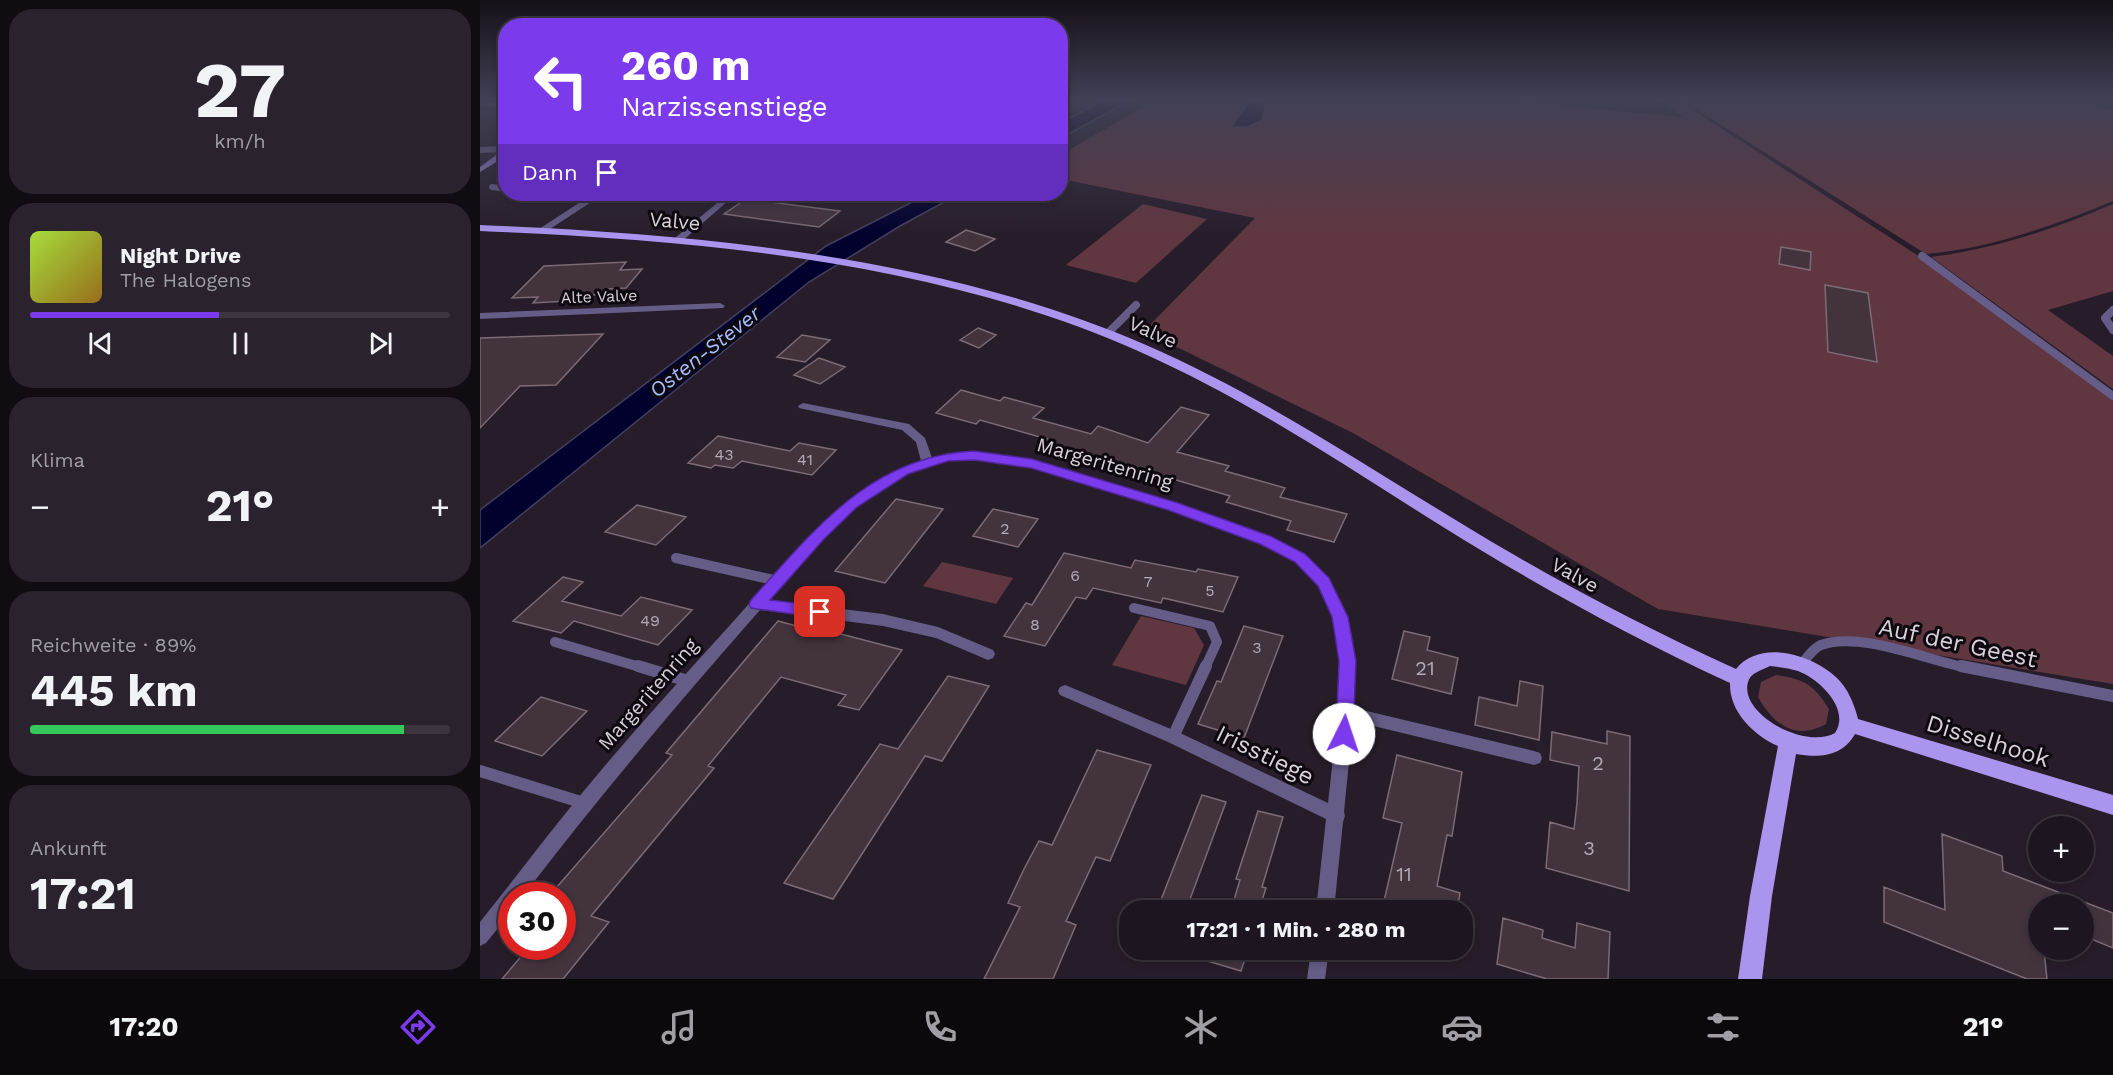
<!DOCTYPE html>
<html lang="de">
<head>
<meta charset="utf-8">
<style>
  body { margin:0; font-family:"Work Sans",sans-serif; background:#2a232d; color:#f1f3f6; height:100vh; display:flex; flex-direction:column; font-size:22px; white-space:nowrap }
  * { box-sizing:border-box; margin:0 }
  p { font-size:20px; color:#a09fa5 }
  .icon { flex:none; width:33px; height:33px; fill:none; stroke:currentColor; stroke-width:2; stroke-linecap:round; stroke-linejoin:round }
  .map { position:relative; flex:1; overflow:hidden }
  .details { display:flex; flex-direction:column; gap:9px; padding:9px; background:#100c12; width:480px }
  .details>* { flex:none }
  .banner { position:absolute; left:18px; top:18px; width:570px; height:183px; border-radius:24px; box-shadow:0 3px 9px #0003,0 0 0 2px #3b353e; background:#7c3aed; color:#fff; overflow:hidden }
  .buttons { position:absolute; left:1548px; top:816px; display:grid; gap:12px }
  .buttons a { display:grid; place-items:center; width:66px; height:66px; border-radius:50%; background:#1d1620; box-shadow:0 3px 9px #0003,0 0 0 2px #3b353e; font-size:30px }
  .speed { position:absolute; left:18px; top:882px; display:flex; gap:12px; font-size:30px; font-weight:700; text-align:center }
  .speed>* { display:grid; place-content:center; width:78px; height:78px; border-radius:50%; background:#1d1620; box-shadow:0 3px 9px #0003,0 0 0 2px #3b353e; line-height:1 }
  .speed .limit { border:9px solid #d22; background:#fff; color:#111 }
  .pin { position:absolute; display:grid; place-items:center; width:51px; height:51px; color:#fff; margin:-26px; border-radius:12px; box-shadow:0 3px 9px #0006 }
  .me { position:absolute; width:66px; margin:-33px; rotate:4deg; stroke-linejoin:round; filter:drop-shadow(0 0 4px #0008) }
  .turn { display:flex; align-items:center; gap:21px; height:126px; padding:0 24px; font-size:27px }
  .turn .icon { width:78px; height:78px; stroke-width:2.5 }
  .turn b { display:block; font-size:42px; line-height:51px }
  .then { display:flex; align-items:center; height:57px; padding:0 24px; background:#0003; gap:12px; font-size:22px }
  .big { font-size:45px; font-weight:700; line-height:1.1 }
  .details .widget { flex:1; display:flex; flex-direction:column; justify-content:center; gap:9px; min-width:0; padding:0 21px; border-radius:24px; background:#2a232d }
  .details .dial { align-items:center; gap:0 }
  .dial b { font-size:78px; line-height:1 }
  .song { display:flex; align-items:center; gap:18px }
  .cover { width:72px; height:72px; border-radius:9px; background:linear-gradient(135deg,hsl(80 70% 55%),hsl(40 70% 35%)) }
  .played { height:6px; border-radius:3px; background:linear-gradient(90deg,#7c3aed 45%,#3b353e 45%) }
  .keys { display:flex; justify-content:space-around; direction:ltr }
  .heat { display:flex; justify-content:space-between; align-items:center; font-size:33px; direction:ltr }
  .charge { height:9px; border-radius:4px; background:linear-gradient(90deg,#34c759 89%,#3b353e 0) }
  .trip { position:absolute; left:639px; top:900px; width:354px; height:60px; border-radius:24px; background:#1d1620; box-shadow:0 3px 9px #0003,0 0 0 2px #3b353e; font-weight:700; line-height:60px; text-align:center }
  .dock { display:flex; height:96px; justify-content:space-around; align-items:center; background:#0c090d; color:#a09fa5 }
  .dock .icon { width:42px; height:42px }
  .dock .active { color:#7c3aed }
  .dock b { font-size:27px; color:#f1f3f6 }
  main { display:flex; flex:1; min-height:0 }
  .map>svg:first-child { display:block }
</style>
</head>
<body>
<main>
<section class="details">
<div class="widget dial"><b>27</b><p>km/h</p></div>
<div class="widget">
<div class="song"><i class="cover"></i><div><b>Night Drive</b><p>The Halogens</p></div></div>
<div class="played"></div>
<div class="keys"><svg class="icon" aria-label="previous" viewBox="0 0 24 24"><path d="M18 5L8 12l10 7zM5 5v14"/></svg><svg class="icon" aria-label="pause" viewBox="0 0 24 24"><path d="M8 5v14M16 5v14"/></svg><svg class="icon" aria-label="next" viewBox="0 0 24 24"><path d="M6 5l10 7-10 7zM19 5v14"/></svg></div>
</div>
<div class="widget"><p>Klima</p>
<div class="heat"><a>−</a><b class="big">21°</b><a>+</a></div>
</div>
<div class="widget"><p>Reichweite · 89%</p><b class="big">445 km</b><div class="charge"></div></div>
<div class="widget"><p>Ankunft</p><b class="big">17:21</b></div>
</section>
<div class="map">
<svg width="1633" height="979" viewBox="0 0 1633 979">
  <rect width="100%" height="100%" fill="#271d2a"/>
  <path fill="#603740" d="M678 99H1008L1203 117 1178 99H1196L1440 257 1633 399V684L1178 609 873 433 664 331 775 218 581 179 580 155Z
    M1200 99H1597L1633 111V201C1573 226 1511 248 1446 254Z
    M663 204 727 219 656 283 586 265Z
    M1633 204V291L1568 310 1633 356V389L1451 257C1514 249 1575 229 1633 204Z
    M462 562 533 578 516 604 443 586Z
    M661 616 714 628 724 645 706 685 632 665Z
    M1296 675C1324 679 1334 685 1349 709L1346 724C1316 741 1294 725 1278 697L1281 682Z"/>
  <path fill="#02002d" stroke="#423f61" stroke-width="1.5" d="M626 99H653L581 138V123Z
    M771 99H787L782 120 767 127H751Z
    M448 194H479L420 226 329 282 0 548V510L346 246Z"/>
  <path fill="#43333d" stroke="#7c6b75" stroke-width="1.5" d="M266 199 360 211 339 227 244 214Z
    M486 230 515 239 495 251 466 242Z
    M1301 247 1331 252 1330 270 1299 264Z
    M146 262 140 270 162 269 146 288 128 289 123 295H109L105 300 53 303 58 297 32 298 64 266Z
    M1345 285 1388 293 1397 362 1348 352Z
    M498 328 516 335 499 348 480 340Z
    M123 334 76 385 40 386 0 428V338Z
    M322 335 350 340 325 362 297 357Z
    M339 358 365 367 340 384 314 375Z
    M481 390 520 401 524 397 564 408 553 418 611 434 618 426 668 443 701 407 729 415 697 452 749 466 745 471 805 488 800 497 867 514 854 542 807 530 811 521 746 502 750 496 595 450 592 453 562 445 567 439 500 420 496 424 456 413Z
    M238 436 310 451 319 443 356 450 332 475 262 461 253 468 235 465 231 468 208 463Z
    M416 499 463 509 405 583 355 571Z
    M157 505 206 517 176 545 125 532Z
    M513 509 558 519 538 547 493 536Z
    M584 553 651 568 655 560 716 572 718 569 758 577 743 612 683 598 681 603 613 588 606 599 596 597 565 646 524 636 546 603 552 605Z
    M83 577 103 582 82 601 141 616 161 597 212 610 178 645 94 621 81 633 33 621Z
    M298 621 339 632 342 629 422 650 379 710 358 705 366 695 301 677 228 766 234 768 111 916 129 922 83 979H22L50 946H82V896H69L192 755 186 753Z
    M764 626 803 636 764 738 718 724 737 681 741 682Z
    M924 631 950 637 947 650 978 658 971 694 912 679Z
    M468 676 509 686 462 761 445 756 353 899 304 883 400 744 418 749Z
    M1040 681 1063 686 1059 740 995 725 999 697 1037 706Z
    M61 697 107 711 62 756 15 741Z
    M1127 731 1150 736 1149 891 1066 868 1070 822 1094 829 1097 803 1099 766 1070 760 1072 732 1127 744Z
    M617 750 671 765 630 861 616 857 586 921 596 925 573 979H504L540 907 528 903 544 869 559 841 572 845Z
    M917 755 982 772 972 836 967 835 957 886 980 893 977 910H902L922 823 903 818Z
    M722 795 746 802 706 910H677Z
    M778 811 803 817 782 887 786 888 779 910H751L760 880 756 879Z
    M1462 834 1522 856 1523 871 1633 913V948L1604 936V904H1558V950H1564L1567 979H1547L1404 922V887L1465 910Z
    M1023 918 1063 930 1062 938 1095 948 1097 923 1130 932 1128 979H1067L1017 964Z
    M705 950H768L761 971 704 954Z"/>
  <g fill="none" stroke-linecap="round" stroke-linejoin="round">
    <path stroke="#655c87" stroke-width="6" d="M0 150 26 149
      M12 187 26 189
      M63 230 118 194"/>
    <path stroke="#655c87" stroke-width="8" d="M1442 256 1633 396
      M1633 310 1625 318 1633 330
      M628 333 656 305"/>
    <path stroke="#655c87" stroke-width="10" d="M196 558 298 581
      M654 608 730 626 737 642 725 668
      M75 642 163 668
      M1321 665C1326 659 1333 648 1341 645 1381 631 1446 660 1488 668"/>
    <path stroke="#655c87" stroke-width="12" d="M158 666 208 681
      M1481 666 1633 696
      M693 737 726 666
      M0 771 104 803"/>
    <path fill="#655c87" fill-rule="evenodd" d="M0 101 26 104V108L0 105Z
      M248 194H256L201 242H195V238Z
      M308 194 352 196 357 194H366L353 200 312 196Z
      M240 303 245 306 243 308 0 319V313Z
      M323 403 429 424 445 438 452 458 468 453 494 452 551 460 697 503 789 537 825 555 849 578 867 617 874 661V708L1054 751 1060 753 1062 758 1060 763 1054 765 873 721 864 812 865 816 863 822 854 910H836L846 819 688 742 580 695 578 691 580 687 585 685 590 687 698 732 848 803 858 713 860 661 853 617 839 585 815 561 781 543 689 509 551 468 494 460 469 461 427 474 376 506 343 538 289 600 403 614 458 627 513 650 515 654 513 658 508 660 456 638 403 626 280 610C198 703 119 797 43 896H32V911L6 943 0 946V922C33 881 65 838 98 798 147 738 199 681 251 624 306 563 360 486 441 461L436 442 422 430 319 408 318 406Z
      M831 950H849L845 979H827Z"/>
    <path fill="#8b7cc1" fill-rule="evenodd" d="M23 150H26V156L0 172V167Z"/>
    <path fill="#a995ee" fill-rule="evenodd" d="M0 225C221 234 461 256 666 345 776 393 872 457 974 519 1065 575 1159 625 1256 669 1280 639 1332 654 1357 678 1368 689 1374 703 1378 719L1633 795V815L1375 734C1362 757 1339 758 1316 754L1292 896 1282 979H1258L1270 896 1298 746C1273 735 1249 711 1250 683 1151 637 1056 585 963 527 862 464 769 400 658 351 456 261 218 240 0 231ZM1290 666C1299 667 1309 668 1318 671 1339 679 1371 709 1355 733 1325 750 1259 714 1268 682 1270 673 1282 670 1290 666Z"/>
  </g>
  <linearGradient id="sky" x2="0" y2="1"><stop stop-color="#151017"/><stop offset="0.42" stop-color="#414055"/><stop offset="1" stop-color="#414055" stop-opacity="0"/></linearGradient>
  <rect width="1633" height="236" fill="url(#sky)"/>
  <path fill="#7c3aed" stroke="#51269a" stroke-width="1.5" d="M494 451 552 459 698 503 790 536 825 554 849 578 868 617 876 661 873 734 870 739 864 741 858 739 856 734 859 661 852 617 838 586 815 562 780 544 688 510 551 468 494 460 468 461 428 474 377 507 344 539 290 600 340 606 346 608 348 612 346 617 340 618 271 608 269 604 271 600C335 529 391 456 494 451Z"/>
  <g text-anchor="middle" stroke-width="6" stroke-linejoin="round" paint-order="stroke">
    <g font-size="16" fill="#d8d1da" stroke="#0d090f">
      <text transform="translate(119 296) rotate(-2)" y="6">Alte Valve</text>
    </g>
    <g font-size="16" fill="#b3aab3">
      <text x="244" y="460">43</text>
      <text x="325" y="465">41</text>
      <text x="525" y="534">2</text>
      <text x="595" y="581">6</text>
      <text x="668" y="587">7</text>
      <text x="730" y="596">5</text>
      <text x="170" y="626">49</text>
      <text x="555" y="630">8</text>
      <text x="777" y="653">3</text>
    </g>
    <g font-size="20" fill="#d8d1da" stroke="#0d090f">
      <text transform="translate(195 221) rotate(5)" y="7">Valve</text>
      <text transform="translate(673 332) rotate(24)" y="7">Valve</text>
      <text transform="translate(625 463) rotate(16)" y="7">Margeritenring</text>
      <text transform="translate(1095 575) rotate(29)" y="7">Valve</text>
      <text transform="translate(168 694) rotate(-49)" y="7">Margeritenring</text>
    </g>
    <g font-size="20" fill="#b3aab3">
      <text x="945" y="675">21</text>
      <text x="1118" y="770">2</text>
      <text x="1109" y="855">3</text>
      <text x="924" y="881">11</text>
    </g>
    <g font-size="21" font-style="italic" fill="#a5bcfd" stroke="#0d090f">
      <text transform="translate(225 352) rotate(-38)" y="7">Osten-Stever</text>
    </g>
    <g font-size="24" fill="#d8d1da" stroke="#0d090f">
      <text transform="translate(1478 643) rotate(12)" y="8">Auf der Geest</text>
      <text transform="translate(1508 741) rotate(17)" y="8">Disselhook</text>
      <text transform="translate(785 755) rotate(26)" y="8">Irisstiege</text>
    </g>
  </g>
</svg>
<div class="buttons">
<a>+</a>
<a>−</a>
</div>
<div class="speed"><div class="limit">30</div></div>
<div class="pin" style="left:340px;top:612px;background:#d93025"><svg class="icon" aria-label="arrive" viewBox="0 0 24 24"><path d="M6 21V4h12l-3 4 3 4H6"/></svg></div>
<svg class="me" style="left:864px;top:734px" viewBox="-20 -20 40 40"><circle r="19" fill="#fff"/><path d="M0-13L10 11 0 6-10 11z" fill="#7c3aed"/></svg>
<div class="trip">17:21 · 1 Min. · 280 m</div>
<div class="banner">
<div class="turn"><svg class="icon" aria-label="left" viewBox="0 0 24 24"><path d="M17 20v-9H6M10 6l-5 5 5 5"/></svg><div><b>260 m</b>Narzissenstiege</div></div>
<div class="then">Dann<svg class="icon" aria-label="arrive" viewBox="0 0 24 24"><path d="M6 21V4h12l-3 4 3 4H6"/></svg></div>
</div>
</div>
</main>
<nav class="dock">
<b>17:20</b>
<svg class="icon active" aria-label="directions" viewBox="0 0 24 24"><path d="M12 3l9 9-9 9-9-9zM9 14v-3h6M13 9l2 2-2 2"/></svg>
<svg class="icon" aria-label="music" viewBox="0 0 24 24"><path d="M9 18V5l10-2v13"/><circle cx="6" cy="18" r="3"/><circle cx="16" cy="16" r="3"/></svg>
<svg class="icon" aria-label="phone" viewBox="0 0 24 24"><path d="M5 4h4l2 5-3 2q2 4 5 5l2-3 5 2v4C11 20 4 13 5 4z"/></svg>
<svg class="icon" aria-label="climate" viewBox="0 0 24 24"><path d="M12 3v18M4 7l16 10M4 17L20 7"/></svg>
<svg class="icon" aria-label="car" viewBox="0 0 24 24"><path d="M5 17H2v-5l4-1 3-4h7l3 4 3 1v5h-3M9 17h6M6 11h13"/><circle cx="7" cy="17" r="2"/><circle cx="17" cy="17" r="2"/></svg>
<svg class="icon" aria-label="filters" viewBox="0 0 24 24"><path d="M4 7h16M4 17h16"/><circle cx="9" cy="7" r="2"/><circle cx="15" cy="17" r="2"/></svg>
<b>21°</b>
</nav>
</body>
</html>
